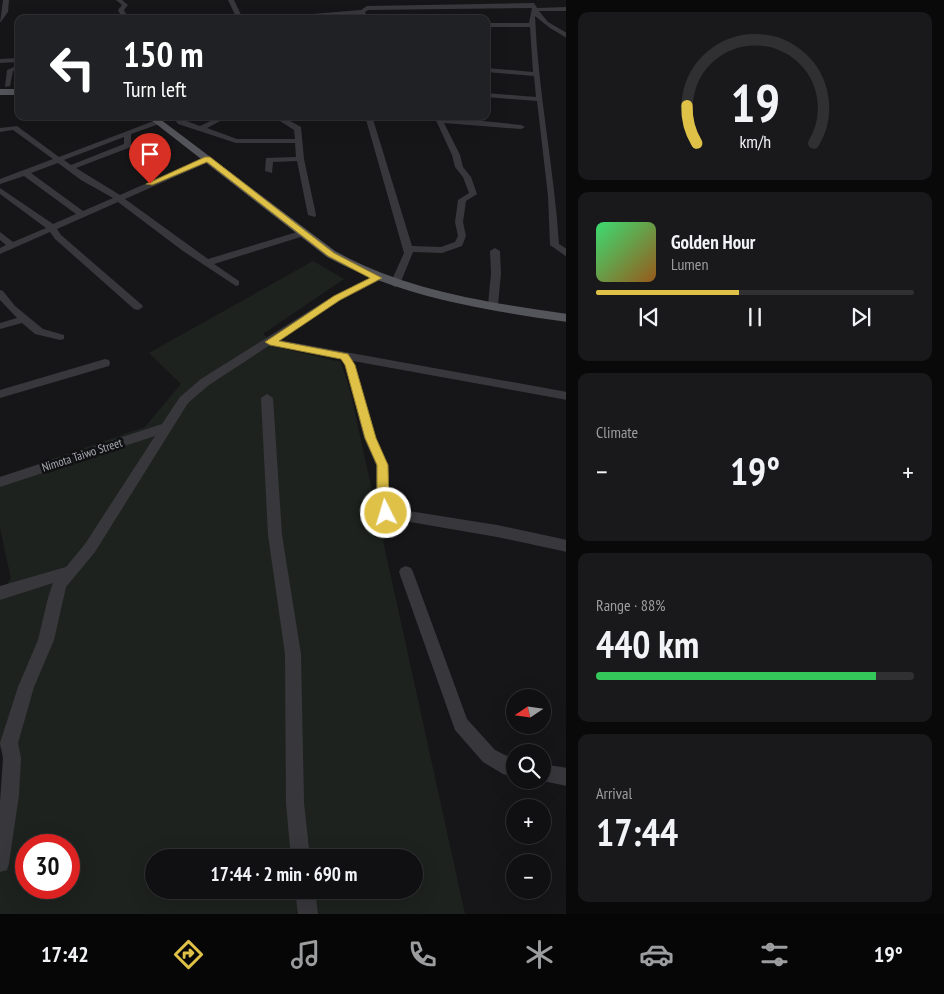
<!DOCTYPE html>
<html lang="en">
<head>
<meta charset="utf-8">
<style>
  body { margin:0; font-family:"PT Sans Narrow",sans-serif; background:#19191b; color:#f1f3f6; height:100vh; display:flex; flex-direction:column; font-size:19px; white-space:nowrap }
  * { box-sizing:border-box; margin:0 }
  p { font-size:16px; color:#9c9d9f }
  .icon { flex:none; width:28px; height:28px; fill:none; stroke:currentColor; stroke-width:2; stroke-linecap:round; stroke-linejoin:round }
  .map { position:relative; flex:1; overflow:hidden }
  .panel { display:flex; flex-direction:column; gap:12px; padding:12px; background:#09090a; width:378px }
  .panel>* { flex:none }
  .guide { position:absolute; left:15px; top:15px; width:475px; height:105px; border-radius:10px; box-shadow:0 5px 20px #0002,0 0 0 1px #303032; background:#202124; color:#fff; overflow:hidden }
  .needle { width:32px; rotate:257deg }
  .tools { position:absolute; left:506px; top:689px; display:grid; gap:10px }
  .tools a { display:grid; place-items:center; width:45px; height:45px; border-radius:50%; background:#101012; box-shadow:0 5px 20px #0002,0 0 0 1px #303032; font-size:25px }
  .speed { position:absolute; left:15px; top:834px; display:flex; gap:10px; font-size:25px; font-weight:700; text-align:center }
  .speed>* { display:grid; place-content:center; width:65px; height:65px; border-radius:50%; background:#101012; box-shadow:0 5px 20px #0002,0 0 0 1px #303032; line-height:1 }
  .speed .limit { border:8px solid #d22; background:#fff; color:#111 }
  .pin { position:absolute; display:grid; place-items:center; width:42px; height:42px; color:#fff; margin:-51px -21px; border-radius:50% 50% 50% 0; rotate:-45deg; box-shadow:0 0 5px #0007 }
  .pin .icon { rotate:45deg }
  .me { position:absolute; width:55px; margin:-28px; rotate:355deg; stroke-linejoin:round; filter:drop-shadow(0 0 4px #0008) }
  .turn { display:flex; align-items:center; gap:18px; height:105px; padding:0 25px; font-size:22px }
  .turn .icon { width:65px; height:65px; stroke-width:2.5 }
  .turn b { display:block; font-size:35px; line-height:42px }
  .big { font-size:38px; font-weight:700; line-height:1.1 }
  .panel .tile { flex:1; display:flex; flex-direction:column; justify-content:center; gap:8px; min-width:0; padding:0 18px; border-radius:10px; background:#19191b }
  .panel .dial { align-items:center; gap:0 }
  .dial svg { height:130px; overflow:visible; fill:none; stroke:#303032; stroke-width:7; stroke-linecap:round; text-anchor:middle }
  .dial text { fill:#f1f3f6; stroke:none }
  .song { display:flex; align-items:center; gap:15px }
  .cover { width:60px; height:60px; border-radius:8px; background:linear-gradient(135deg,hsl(140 70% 55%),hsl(30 70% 35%)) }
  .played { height:5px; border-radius:2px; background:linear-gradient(90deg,#dfc147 45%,#303032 45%) }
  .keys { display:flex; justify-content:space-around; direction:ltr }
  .heat { display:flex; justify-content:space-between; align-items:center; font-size:28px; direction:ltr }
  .charge { height:8px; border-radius:4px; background:linear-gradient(90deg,#34c759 88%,#303032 0) }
  .trip { position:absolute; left:145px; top:849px; width:278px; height:50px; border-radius:25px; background:#101012; box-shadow:0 5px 20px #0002,0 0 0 1px #303032; font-weight:700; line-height:50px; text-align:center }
  .dock { display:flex; height:80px; justify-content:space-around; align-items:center; background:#060607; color:#9c9d9f }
  .dock .icon { width:35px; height:35px }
  .dock .on { color:#dfc147 }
  .dock b { font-size:22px; color:#f1f3f6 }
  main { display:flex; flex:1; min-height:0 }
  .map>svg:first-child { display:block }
</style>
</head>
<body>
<main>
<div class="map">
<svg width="567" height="914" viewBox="0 0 567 914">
  <rect width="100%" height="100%" fill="#161618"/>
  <path fill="#1d221e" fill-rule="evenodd" d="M313 261 344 279 263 334 280 348 341 362 350 390 465 914H0V816L14 754 0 748V592L11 579 0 528V477L145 427 181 384 149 353ZM26 845H69V888H26ZM154 858H414V890H154Z"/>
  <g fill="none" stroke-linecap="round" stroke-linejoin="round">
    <path fill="#38383c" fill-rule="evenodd" d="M3 0H9L8 12 0 23Z
      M116 0H122L128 5 124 10 127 16 125 19H119L121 16 118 10 122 5Z
      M228 0H234L243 19H237Z
      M534 3 537 8 567 7V11H539L548 22 567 33V38L550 28 535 16C538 92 554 168 559 244L567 249V257L550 245 548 196 537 101 486 97V93L536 97 534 76 486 72V68L533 72 530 27H486V23H529L532 8 368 10 365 12 368 19H362L360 14 251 19 361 10 367 6Z
      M19 58V62L0 63V59Z
      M19 65V69L13 71 10 86 5 87 7 70Z
      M172 116H179L184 120 200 126 221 116H230L207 128 237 139H295L294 130 272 116H281L301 127 304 159 316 215 315 217 308 215 297 161 273 162 272 173 265 171 266 158 296 157 295 143H236L178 124Z
      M365 116H372L412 246 441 247 455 242 458 236 455 222 458 200 469 193 463 177 455 167 452 155 434 116 521 125 525 127 521 129 444 123 460 155 463 167 471 177 477 194 466 201 463 222 466 236 462 246 442 253 413 252 400 284 395 287 390 284 404 253Z
      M159 119H162V123L131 134V147L76 168 120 195 205 157H211V161L125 199 208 259 304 230 308 233 307 235 214 264 239 281V285L236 286 183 251 118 202 57 229 61 235 142 305 143 307 138 310 134 309 55 239 50 232 0 254V248L6 245 0 240V232L13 242 46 228 0 194V188L53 224 76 214 24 176 0 184V179L53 159 13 130 0 132V128L17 126 59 157ZM124 137V144L71 165 64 160ZM58 163 81 180 113 198 83 211 31 173Z
      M495 248 500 251 501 273 498 305 493 308 488 305 491 273 490 251Z
      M377 275 380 276V280L341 300 279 340 567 392V400L353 361 376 438 388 465 390 508 497 525 567 540V552L497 537 381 517 376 509V465L364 438 345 365 340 358 270 345 209 385 188 403 95 552 66 587 54 640 34 687 18 743 21 758 19 795 9 863 7 870 0 872V802L3 758 0 743 18 687 38 640 48 598 53 583 0 600V586L66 567 85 544 155 436 0 487V477L162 424 180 397 201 379 333 296Z
      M0 290 3 291 15 306 43 329 64 335V339L60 340 35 334 22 323 0 329V323L17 318 0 300Z
      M105 359 109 360 110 363 109 366 0 398V390Z
      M267 394 273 398 282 535 301 654 304 803 310 858H291L286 803 285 654 268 535 261 398Z
      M406 566 411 568 413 572 467 719 495 750 515 760V778L503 774 483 762 455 730 399 572 401 568Z
      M542 764 567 768V786L538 780H542Z
      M295 890H315L318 914H298Z"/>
    <path fill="#54545b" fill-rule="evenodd" d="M0 89H19V95H0Z
      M146 116H156L335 251C407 291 486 302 567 314V322C484 310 401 297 327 257Z"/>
  </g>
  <path fill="#dfc147" stroke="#917d2e" d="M205 157H210L334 253 382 278 340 300 279 341 348 354 355 365 376 438 388 465 389 508 392 513 390 517H382L377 509V465L365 438 345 365 341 359 270 345 265 342 334 296 370 278 328 256 207 162 152 185 146 184Z"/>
  <g text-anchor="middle" stroke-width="5" stroke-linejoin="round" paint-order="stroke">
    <g font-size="12" fill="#aaacb6" stroke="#111113">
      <text transform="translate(82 455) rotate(-18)" y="4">Nimota Taiwo Street</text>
    </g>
  </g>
</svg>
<div class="tools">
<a><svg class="needle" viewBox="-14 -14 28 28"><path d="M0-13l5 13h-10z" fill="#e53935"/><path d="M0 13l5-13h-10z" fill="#9c9d9f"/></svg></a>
<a><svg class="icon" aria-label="search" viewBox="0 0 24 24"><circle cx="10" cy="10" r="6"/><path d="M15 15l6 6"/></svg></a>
<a>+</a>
<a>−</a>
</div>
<div class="speed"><div class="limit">30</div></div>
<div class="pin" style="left:150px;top:184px;background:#d93025"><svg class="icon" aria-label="arrive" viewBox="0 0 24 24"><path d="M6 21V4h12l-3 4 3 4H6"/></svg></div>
<svg class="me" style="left:386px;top:513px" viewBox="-20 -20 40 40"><circle r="17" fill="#dfc147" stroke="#fff" stroke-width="3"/><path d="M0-11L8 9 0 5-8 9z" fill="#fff"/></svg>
<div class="trip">17:44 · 2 min · 690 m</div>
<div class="guide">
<div class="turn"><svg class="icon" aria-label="left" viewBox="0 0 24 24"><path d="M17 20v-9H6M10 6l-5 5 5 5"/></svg><div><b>150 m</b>Turn left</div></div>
</div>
</div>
<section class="panel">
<div class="tile dial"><svg viewBox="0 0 100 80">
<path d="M14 69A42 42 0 1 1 86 69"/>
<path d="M14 69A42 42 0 0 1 8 46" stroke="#dfc147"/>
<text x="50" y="56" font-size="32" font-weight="700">19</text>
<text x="50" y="72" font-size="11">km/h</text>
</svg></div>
<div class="tile">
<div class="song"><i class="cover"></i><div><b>Golden Hour</b><p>Lumen</p></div></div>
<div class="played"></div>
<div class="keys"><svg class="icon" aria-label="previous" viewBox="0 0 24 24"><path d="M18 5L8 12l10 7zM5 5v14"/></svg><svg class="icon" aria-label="pause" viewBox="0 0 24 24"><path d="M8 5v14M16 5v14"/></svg><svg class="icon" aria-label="next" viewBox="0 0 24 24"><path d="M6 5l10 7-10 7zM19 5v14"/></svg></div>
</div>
<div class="tile"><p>Climate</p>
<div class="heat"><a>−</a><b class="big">19°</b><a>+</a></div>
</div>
<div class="tile"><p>Range · 88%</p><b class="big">440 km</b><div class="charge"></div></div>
<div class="tile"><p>Arrival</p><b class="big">17:44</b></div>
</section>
</main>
<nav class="dock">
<b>17:42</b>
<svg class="icon on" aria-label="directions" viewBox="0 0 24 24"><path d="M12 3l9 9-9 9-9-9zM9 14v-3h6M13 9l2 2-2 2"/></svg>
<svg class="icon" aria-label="music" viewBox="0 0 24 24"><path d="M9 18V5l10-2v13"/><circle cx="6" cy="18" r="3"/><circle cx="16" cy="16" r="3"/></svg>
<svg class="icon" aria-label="phone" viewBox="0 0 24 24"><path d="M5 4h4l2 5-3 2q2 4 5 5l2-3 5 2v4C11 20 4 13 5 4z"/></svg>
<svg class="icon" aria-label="climate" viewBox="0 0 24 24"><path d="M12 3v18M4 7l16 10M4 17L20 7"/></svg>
<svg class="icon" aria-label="car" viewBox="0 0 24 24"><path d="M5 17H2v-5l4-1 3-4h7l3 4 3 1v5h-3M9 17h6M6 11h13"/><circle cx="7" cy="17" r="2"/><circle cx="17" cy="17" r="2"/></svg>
<svg class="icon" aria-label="filters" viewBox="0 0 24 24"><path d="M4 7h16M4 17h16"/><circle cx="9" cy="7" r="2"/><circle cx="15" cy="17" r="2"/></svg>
<b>19°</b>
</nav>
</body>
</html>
